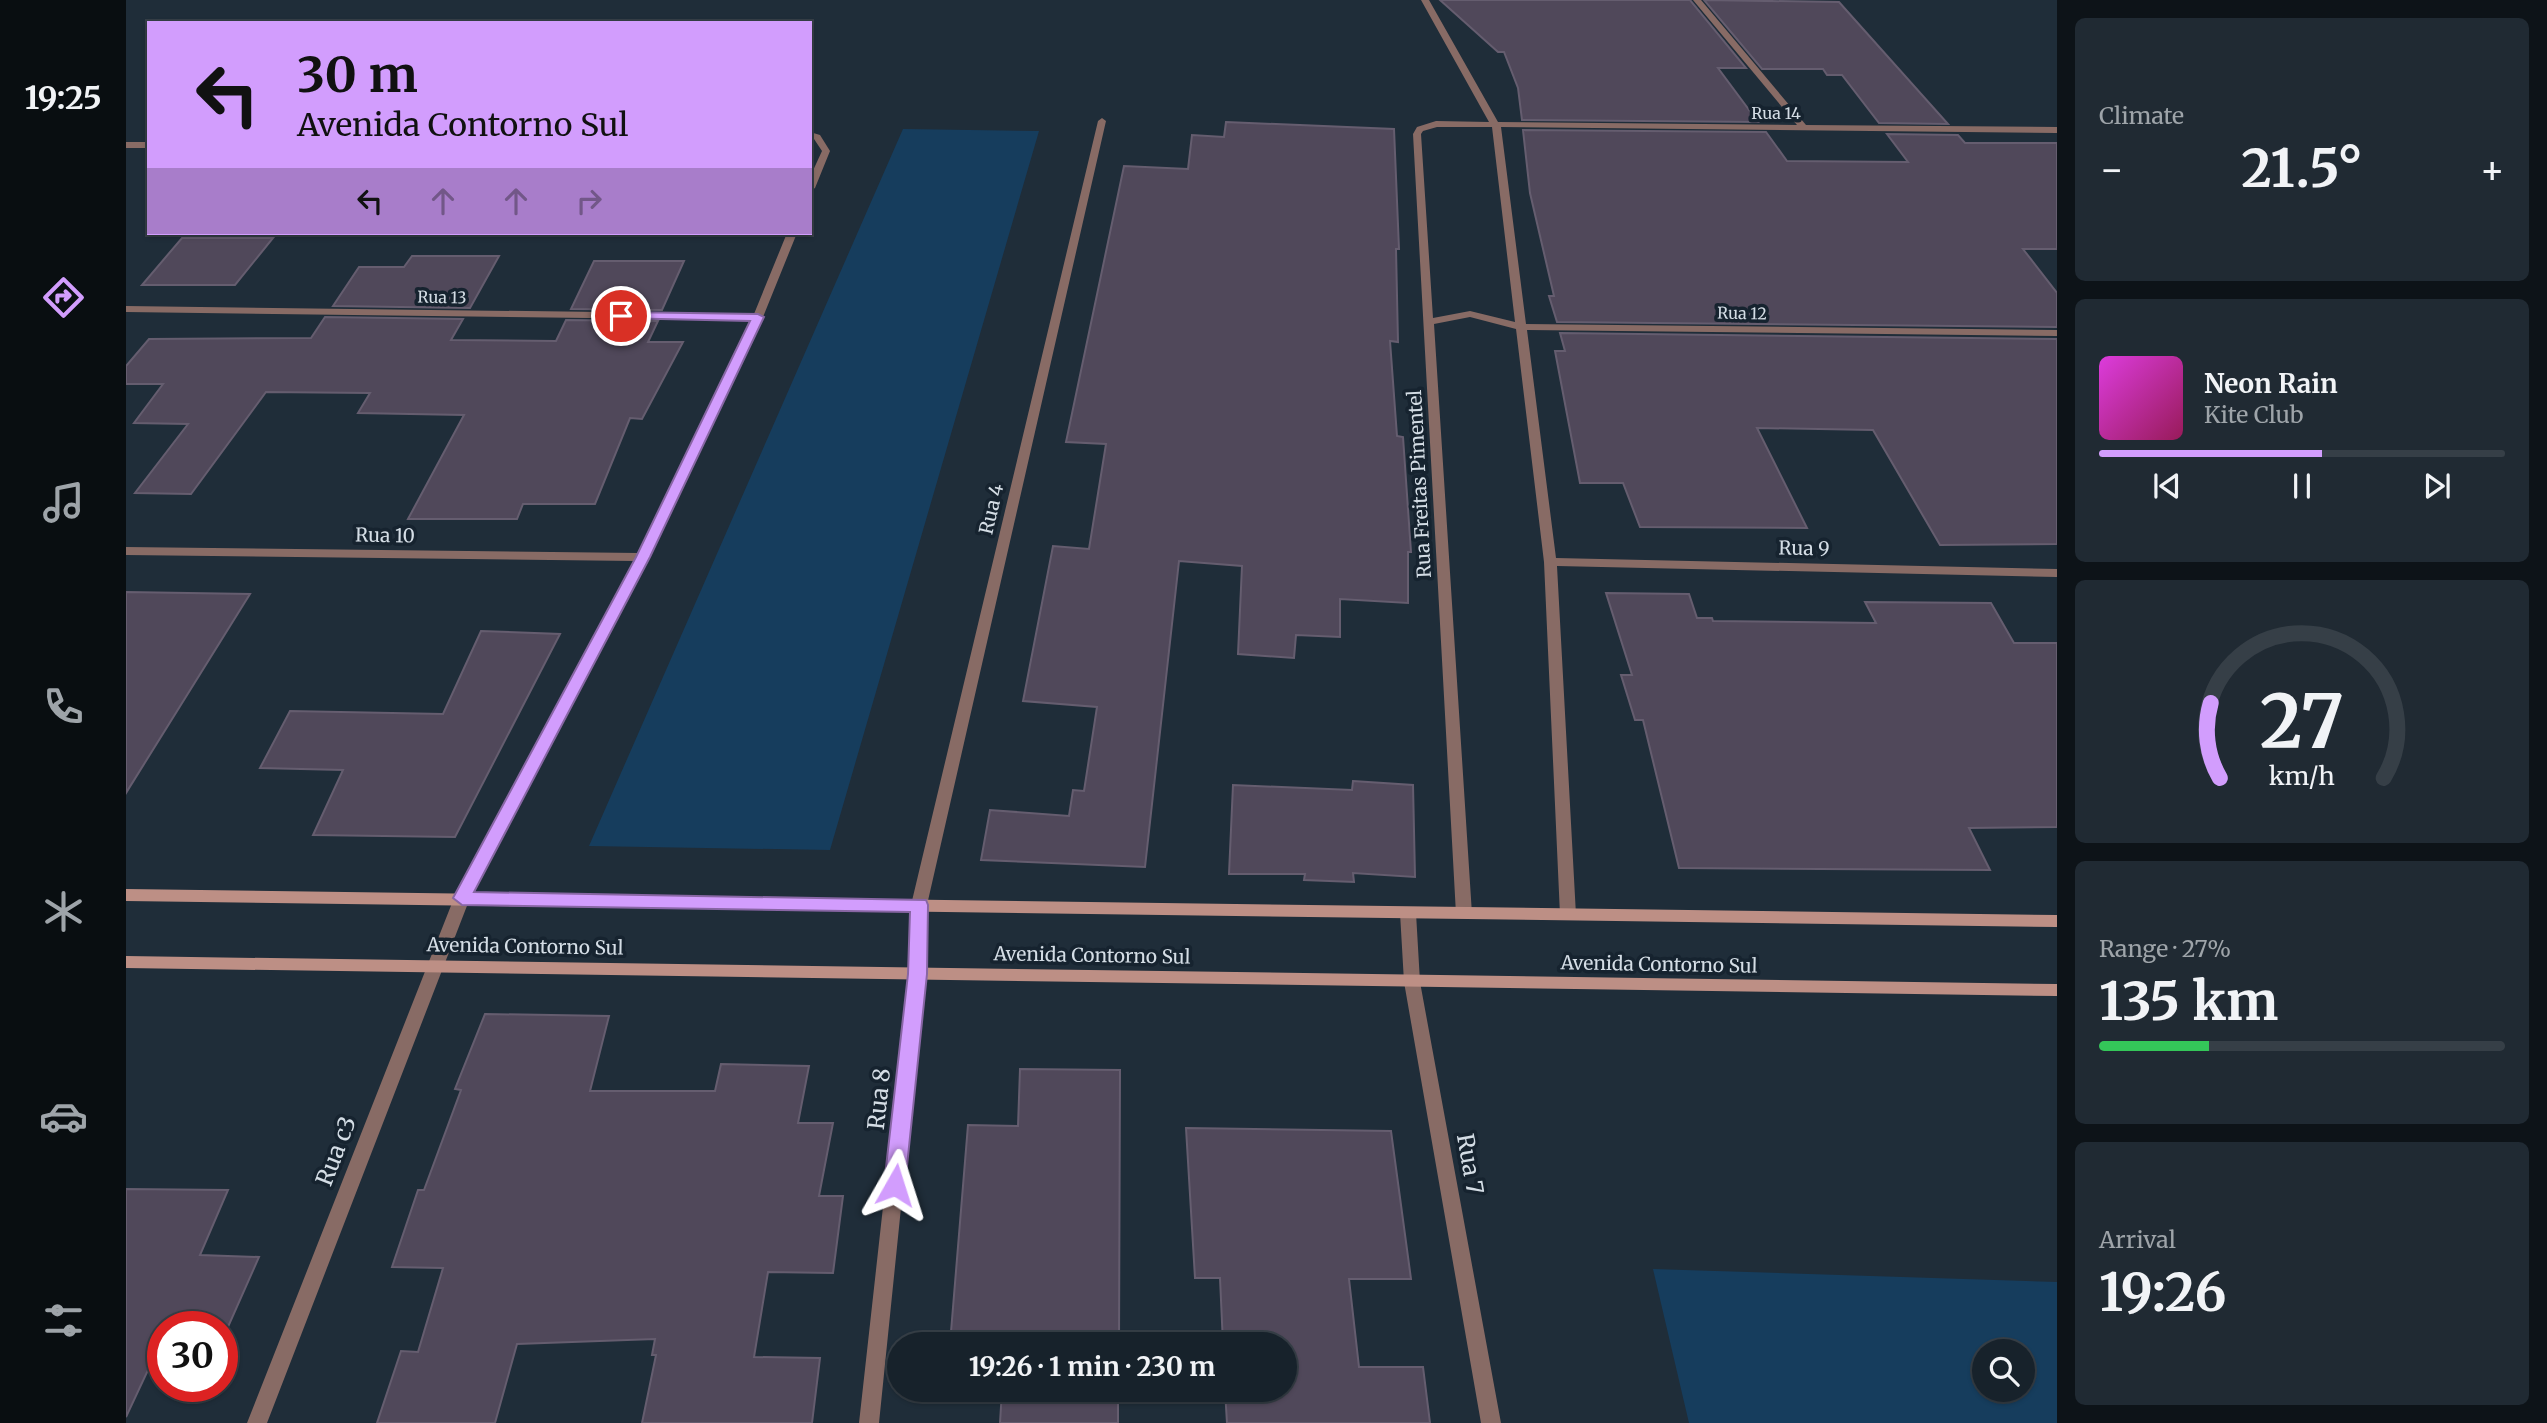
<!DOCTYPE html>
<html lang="en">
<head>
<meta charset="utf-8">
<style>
  body { margin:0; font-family:Merriweather,serif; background:#202a33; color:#f1f3f6; height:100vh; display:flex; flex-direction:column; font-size:26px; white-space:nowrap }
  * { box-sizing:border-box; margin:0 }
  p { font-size:23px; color:#9ea4a9 }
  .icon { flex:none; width:38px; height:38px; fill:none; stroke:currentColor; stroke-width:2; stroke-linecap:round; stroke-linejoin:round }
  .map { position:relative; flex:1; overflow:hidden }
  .details { display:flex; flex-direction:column; gap:18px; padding:18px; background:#0d1318; width:490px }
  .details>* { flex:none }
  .hud { position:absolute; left:21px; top:21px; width:665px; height:214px; border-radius:0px; box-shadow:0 2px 5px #0004,0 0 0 2px #363f47; background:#d29dfd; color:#111; overflow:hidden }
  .fabs { position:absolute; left:1846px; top:1339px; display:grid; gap:14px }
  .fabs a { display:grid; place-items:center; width:63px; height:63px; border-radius:50%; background:#17222b; box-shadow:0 2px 5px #0004,0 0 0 2px #363f47; font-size:35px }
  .speed { position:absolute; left:21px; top:1311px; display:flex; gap:14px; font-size:35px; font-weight:700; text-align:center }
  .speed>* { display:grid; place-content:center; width:91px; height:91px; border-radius:50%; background:#17222b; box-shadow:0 2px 5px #0004,0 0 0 2px #363f47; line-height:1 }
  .speed .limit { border:10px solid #d22; background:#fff; color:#111 }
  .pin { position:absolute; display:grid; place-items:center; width:60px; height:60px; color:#fff; margin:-30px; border:4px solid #fff; border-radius:50%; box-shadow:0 2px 7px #0007 }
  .me { position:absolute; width:77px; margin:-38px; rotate:6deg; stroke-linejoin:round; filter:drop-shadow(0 0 5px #0008) }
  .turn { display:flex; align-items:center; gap:24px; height:147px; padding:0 35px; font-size:32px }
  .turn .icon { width:91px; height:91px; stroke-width:2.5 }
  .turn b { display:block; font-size:49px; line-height:60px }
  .lanes { display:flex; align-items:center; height:66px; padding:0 35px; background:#0003; justify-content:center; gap:35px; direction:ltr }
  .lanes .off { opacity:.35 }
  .big { font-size:52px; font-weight:700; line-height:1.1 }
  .details .tile { flex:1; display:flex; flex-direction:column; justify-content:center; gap:10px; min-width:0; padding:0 24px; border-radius:10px; background:#202a33 }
  .details .dial { align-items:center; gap:0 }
  .dial svg { height:182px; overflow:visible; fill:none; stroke:#363f47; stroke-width:7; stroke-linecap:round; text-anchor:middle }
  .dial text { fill:#f1f3f6; stroke:none }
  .song { display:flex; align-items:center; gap:21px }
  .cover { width:84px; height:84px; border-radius:10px; background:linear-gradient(135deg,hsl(300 70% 55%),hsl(330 70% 35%)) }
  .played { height:7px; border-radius:4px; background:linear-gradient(90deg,#d29dfd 55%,#363f47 55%) }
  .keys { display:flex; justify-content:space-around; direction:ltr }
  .heat { display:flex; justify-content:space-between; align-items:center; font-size:38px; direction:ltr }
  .charge { height:10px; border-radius:5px; background:linear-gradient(90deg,#34c759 27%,#363f47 0) }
  .trip { position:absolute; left:761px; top:1332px; width:410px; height:70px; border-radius:35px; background:#17222b; box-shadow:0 2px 5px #0004,0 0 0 2px #363f47; font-weight:700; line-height:70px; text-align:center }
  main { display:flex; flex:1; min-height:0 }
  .tab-bar { display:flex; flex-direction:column; width:126px; justify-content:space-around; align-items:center; background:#090e11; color:#9ea4a9 }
  .tab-bar .icon { width:49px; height:49px }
  .tab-bar .on { color:#d29dfd }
  .tab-bar b { font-size:32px; color:#f1f3f6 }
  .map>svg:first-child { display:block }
</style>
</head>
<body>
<main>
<nav class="tab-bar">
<b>19:25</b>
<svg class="icon on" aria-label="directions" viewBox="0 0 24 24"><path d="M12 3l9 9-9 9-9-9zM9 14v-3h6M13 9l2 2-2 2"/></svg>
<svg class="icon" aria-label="music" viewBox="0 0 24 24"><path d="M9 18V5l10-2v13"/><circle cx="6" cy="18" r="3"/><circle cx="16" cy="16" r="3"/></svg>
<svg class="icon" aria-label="phone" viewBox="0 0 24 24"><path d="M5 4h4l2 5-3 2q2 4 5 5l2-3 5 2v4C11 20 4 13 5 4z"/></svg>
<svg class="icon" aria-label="climate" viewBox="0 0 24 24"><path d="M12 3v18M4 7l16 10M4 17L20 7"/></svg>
<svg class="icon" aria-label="car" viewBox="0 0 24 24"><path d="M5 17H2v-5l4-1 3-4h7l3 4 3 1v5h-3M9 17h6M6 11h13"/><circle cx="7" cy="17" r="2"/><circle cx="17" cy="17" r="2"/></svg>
<svg class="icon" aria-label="filters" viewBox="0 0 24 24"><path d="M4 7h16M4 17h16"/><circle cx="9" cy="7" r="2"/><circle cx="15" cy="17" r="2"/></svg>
</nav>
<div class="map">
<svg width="1931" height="1423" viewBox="0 0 1931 1423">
  <rect width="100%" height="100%" fill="#1f2d39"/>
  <path fill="#163d5d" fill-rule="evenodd" d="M777 129 913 131 704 850 463 846Z
    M1527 1269 1931 1282V1423H1563ZM1858 1351H1897V1390H1858Z"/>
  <path fill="#50485a" stroke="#655d6f" stroke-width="2" d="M1314 0H1564L1620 68H1592L1632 122 1396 120 1392 88 1378 52H1372Z
    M1578 0 1713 2 1822 124 1753 123 1716 75H1701L1697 69H1636Z
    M1100 122 1268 129 1273 249H1270L1272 342 1264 341 1271 436 1277 437 1285 552H1282V603L1214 599V637L1170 635 1168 658 1112 654 1116 566 1053 561 1019 867 855 860 864 810 943 816 947 790 958 791 971 707 897 701 927 546 963 549 980 444 940 442 998 166 1062 169 1066 135 1098 137Z
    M1397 130 1640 132 1661 161 1782 162 1761 134 1832 135 1839 143H1931V249H1897L1931 293V327L1431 322 1423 296H1428L1404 193Z
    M56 238H147L109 285H16Z
    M286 256H373L344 308 207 306 233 267H278Z
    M468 261H558L536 310 445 309Z
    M199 317 337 319 325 340 430 341 440 320 532 321 522 342H557L516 419 504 418 469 504H397L391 519H282L338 415 232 413 244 393 140 392 65 494 9 493 62 424 8 423 37 384H0V366L23 339 185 338Z
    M1434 333 1931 339V544L1814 545 1747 430 1631 428 1681 528 1514 527 1497 483H1454L1429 351H1439Z
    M0 592 124 594 0 793Z
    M1480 593 1563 594 1571 618H1586L1587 621 1750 623 1739 602 1865 603 1888 643H1931V827L1843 828 1864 870 1553 868 1517 720H1509L1495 675H1506Z
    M355 631 434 634 329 837 187 835 217 770 134 768 164 711 317 714Z
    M1227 781 1287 785 1289 877 1227 873 1228 882 1178 880 1179 874H1103L1107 785 1226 790Z
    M359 1014 483 1016 464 1091H589L595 1064 683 1066 672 1123H707L693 1196H717L707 1273 642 1272 628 1357 694 1358 686 1423H516L530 1355H526L529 1339 391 1344 369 1423H251L275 1351 292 1352 317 1268 266 1267 292 1190H298L335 1090 329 1089Z
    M894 1069 994 1070 993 1344H824L842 1125 892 1126Z
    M1060 1128 1265 1131 1285 1279H1223L1233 1367H1297L1304 1423H1101L1099 1390H1158V1344H1097L1094 1278H1069Z
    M0 1189 102 1190 74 1255 133 1257 98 1336 96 1326H37V1338L0 1417Z
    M876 1390H992V1423H874Z"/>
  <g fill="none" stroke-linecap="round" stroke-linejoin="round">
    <path fill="#886b65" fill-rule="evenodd" d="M1295 0H1303L1372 122 1671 125 1567 0H1575L1680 125 1931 127V133L1375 127 1400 324 1931 330V336L1401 330 1430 558 1931 569V577L1431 566 1450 915 1448 919H1436L1434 915 1418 562 1390 329 1344 317 1308 324 1346 914 1344 918H1332L1330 914 1287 134 1291 127 1310 121 1363 122ZM1311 127H1366L1389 322 1344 311 1307 318 1295 134 1297 131Z
      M976 118 980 121 801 905 799 973 753 1423H733L783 973 785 905 972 121Z
      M684 132 694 135 704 151 689 188 684 191V177L696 151 688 139 684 138Z
      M0 142H23V148H0Z
      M661 233H671L637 317 523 557 344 898 141 1423H121L328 898 509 561 0 555V547L513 553 625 320 0 312V306L628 314Z
      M1282 907 1288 909 1290 913 1294 982 1375 1423H1355L1278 982 1274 913 1276 909Z"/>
    <path fill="#bd8f85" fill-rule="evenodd" d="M0 889 1931 915V927L0 901Z
      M0 956 1931 984V996L0 968Z"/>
  </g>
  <path fill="#d29dfd" stroke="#8866a4" stroke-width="2" d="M495 312 632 314 638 317 524 557 348 892 800 900 802 905 801 974 779 1185 776 1191 769 1194 761 1191 758 1185 782 974 784 912 336 905 327 898 510 557 624 321 490 318 489 316Z"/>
  <g text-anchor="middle" stroke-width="7" stroke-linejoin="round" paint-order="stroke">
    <g font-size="16" fill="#d4dde5" stroke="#16232f">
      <text x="1650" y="119">Rua 14</text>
      <text transform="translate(316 297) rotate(1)" y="6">Rua 13</text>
      <text transform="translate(1616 313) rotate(1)" y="6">Rua 12</text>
    </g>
    <g font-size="19" fill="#d4dde5" stroke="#16232f">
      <text transform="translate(1293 484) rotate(-93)" y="7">Rua Freitas Pimentel</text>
      <text transform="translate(865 509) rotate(-77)" y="7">Rua 4</text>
      <text transform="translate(259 535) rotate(1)" y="7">Rua 10</text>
      <text transform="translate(1678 548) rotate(1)" y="7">Rua 9</text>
      <text transform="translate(399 946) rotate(1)" y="7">Avenida Contorno Sul</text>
      <text transform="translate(966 955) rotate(1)" y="7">Avenida Contorno Sul</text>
      <text transform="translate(1533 964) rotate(1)" y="7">Avenida Contorno Sul</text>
    </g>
    <g font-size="23" fill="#d4dde5" stroke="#16232f">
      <text transform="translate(753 1099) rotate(-84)" y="8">Rua 8</text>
      <text transform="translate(210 1151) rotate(-69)" y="8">Rua c3</text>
      <text transform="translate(1344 1164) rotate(80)" y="8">Rua 7</text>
    </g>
  </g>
</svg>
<div class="fabs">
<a><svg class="icon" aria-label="search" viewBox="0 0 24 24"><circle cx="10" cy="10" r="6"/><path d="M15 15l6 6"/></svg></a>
</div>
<div class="speed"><div class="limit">30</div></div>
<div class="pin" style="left:495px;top:316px;background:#d93025"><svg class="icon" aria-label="arrive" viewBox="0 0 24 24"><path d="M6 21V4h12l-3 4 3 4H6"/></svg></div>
<svg class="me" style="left:769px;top:1185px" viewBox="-20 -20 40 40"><path d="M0-17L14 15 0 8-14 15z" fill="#d29dfd" stroke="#fff" stroke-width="4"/></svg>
<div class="trip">19:26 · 1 min · 230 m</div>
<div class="hud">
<div class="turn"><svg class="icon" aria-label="left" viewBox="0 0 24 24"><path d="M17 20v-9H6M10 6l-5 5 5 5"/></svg><div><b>30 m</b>Avenida Contorno Sul</div></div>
<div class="lanes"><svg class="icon" aria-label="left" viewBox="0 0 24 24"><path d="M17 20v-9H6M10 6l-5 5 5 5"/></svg><svg class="icon off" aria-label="ahead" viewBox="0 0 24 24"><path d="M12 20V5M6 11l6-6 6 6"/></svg><svg class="icon off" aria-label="ahead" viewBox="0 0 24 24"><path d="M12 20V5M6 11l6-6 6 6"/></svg><svg class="icon off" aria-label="right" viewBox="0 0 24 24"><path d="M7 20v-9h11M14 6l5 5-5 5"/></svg></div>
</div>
</div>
<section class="details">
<div class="tile"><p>Climate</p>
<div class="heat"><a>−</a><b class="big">21.5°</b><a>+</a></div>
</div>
<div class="tile">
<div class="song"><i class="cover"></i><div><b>Neon Rain</b><p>Kite Club</p></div></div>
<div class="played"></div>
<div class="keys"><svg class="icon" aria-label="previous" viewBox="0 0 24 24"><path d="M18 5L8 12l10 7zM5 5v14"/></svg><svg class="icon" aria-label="pause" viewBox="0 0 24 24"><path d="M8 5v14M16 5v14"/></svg><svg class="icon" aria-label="next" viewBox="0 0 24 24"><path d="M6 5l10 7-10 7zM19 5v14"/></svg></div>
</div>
<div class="tile dial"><svg viewBox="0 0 100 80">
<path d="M14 69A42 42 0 1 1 86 69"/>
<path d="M14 69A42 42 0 0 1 10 36" stroke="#d29dfd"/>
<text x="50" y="56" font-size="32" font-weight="700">27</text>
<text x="50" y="72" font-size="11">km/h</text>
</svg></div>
<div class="tile"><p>Range · 27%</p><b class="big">135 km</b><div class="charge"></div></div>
<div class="tile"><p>Arrival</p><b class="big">19:26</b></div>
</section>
</main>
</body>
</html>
